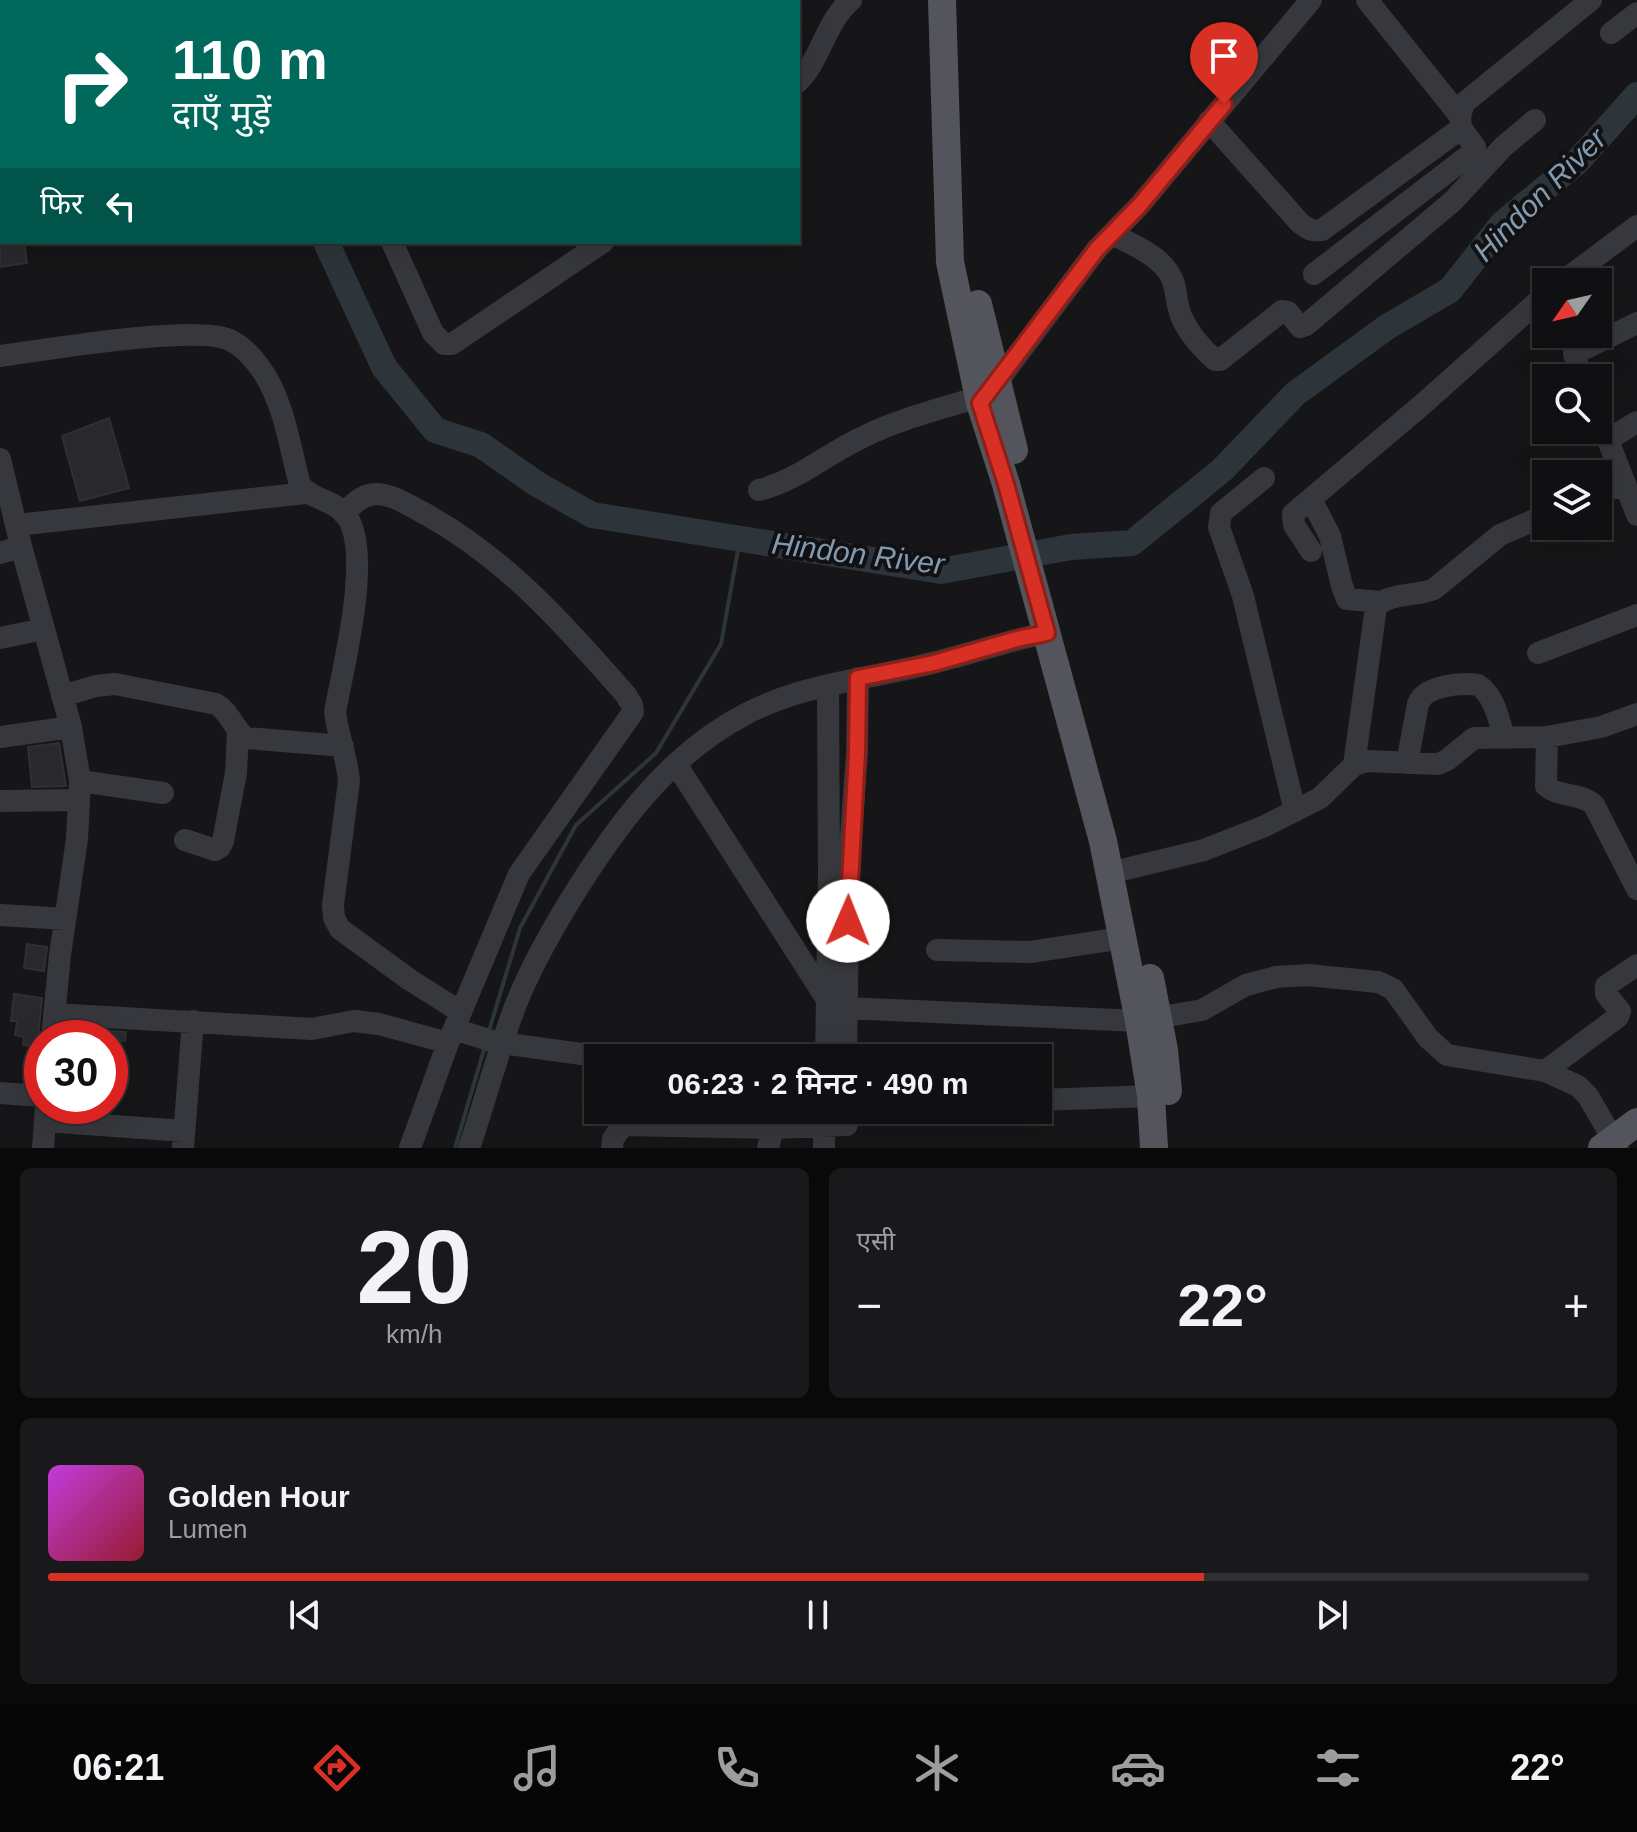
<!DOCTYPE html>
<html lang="hi">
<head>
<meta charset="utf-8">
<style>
  body { margin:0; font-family:Helvetica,"Noto Sans Devanagari",sans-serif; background:#19191b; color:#f1f3f6; height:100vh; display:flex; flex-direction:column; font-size:30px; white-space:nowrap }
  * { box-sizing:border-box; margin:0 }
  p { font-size:26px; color:#9c9d9f }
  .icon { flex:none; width:44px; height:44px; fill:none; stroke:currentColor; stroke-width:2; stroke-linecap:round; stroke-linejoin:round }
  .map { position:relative; height:1148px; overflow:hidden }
  .side { display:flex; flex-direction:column; gap:20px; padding:20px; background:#09090a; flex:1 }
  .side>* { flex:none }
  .hud { position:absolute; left:0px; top:0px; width:800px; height:244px; box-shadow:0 8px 32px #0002,0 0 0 2px #303032; background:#00695c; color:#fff; overflow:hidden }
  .needle { width:52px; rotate:236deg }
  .tools { position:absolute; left:1532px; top:268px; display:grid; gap:16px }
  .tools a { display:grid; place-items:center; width:80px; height:80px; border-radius:0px; background:#101012; box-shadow:0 8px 32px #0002,0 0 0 2px #303032; font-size:40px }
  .speed { position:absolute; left:24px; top:1020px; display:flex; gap:16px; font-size:40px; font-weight:700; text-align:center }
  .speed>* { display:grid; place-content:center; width:104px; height:104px; border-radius:50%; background:#101012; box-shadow:0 8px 32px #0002,0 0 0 2px #303032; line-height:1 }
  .speed .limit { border:12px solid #d22; background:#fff; color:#111 }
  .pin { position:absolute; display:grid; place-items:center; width:68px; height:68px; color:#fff; margin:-82px -34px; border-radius:50% 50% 50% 0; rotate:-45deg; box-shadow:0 0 8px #0007 }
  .pin .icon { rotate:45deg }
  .me { position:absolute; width:88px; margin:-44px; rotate:1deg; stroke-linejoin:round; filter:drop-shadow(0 0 6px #0008) }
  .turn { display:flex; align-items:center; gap:28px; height:168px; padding:0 40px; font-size:36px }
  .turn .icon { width:104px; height:104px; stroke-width:2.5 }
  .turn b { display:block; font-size:56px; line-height:68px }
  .then { display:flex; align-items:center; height:76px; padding:0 40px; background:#0003; gap:16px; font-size:30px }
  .big { font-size:60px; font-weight:600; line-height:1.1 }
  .side .widget { flex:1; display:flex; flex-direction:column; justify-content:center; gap:12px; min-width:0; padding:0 28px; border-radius:12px; background:#19191b }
  .side .dial { align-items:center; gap:0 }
  .dial b { font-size:104px; line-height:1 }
  .song { display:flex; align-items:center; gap:24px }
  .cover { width:96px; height:96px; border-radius:12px; background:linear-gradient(135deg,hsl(290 70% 55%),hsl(350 70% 35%)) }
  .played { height:8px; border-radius:4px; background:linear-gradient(90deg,#d93025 75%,#303032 75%) }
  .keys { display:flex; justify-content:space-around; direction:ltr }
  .heat { display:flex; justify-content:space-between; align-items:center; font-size:44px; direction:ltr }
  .side .tiles { flex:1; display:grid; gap:20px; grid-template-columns:1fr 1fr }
  .widget:last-child { grid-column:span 2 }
  .trip { position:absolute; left:584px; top:1044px; width:468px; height:80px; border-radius:0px; background:#101012; box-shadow:0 8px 32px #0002,0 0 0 2px #303032; font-weight:600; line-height:80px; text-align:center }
  .tabs { display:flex; height:128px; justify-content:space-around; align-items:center; background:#060607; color:#9c9d9f }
  .tabs .icon { width:56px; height:56px }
  .tabs .current { color:#d93025 }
  .tabs b { font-size:36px; color:#f1f3f6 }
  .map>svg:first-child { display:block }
</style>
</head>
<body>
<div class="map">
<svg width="1637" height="1148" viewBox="0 0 1637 1148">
  <rect width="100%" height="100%" fill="#161618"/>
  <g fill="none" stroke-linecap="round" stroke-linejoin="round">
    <path stroke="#2d353b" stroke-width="4" d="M488 1034 520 928 576 825 656 753 721 644 740 539
      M455 1148 485 1046"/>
    <path stroke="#2d353b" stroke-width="26" d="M243 0 244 2
      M326 242 384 367 435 430 481 445 537 484 592 515 941 571 1071 547 1132 543 1222 470 1295 394 1387 327 1450 290 1502 224 1577 162 1637 95"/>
  </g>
  <path fill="#29292c" stroke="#303034" stroke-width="2" d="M0 242H24L27 263 0 267Z
    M109 418 129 488 80 501 62 436Z
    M59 743 66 786 32 787 28 747Z
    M27 944 47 947 44 971 24 968Z
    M14 994 42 998 38 1037 42 1047 23 1045 24 1037 15 1035 17 1021H11Z
    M71 1029 126 1032 125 1041 70 1037Z"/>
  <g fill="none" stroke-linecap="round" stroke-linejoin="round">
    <path stroke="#37383d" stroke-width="22" d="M287 0 288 2
      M434 0V2
      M548 0V2
      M1367 0 1460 116
      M760 2 763 0
      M1611 33 1637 13
      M798 82C821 59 826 21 851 0
      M1209 121 1300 223C1308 229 1312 232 1322 230L1456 132 1461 128 1460 116 1464 103 1591 0
      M1113 234C1132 245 1157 254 1169 273 1177 285 1175 297 1179 309 1183 327 1201 348 1215 360H1220L1282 311 1288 312 1300 327 1306 325 1453 201 1503 147 1535 120
      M392 242 433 333 444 344H452L603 242
      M1314 274 1472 153 1475 147 1461 128
      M1562 282 1637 226
      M0 356C45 350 195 324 230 340 242 346 254 359 261 369 284 401 290 448 300 485 312 500 332 499 345 514 374 549 343 668 335 712 338 736 347 757 349 781L333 905 334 918 340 929 410 980 461 1012
      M1582 378 1574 354 1637 323
      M992 389 1097 249 1139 206 1311 0
      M1598 414 1637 515
      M1609 439 1637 422
      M0 459 21 546 71 727 80 781 77 839 60 955 52 1038
      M1264 478 1221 513 1219 527 1243 596 1295 811
      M759 490C799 480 826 454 863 437 899 419 940 409 979 397
      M1598 494 1625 484
      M1311 499 1330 536 1342 586 1347 599 1381 602
      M344 514C353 504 360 496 374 494 389 493 407 504 420 511 504 556 564 624 626 695L632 705 633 712 519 874 448 1043 410 1148
      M17 525 306 493
      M1311 551 1294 525 1293 514 1423 404 1546 294
      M0 553 21 546
      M0 638 44 629
      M1538 653 1637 615
      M62 696 96 686 115 684 216 704C230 712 233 728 246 738L343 746
      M0 737 71 727
      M1547 737 1546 786C1560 798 1580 792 1594 805L1637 889
      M1407 763 1418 704C1424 686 1460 682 1478 685 1495 696 1498 718 1504 737
      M676 764 826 998
      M1354 765 1376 607C1389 592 1416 597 1434 589L1500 535 1546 515
      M80 781 163 793
      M0 801 79 800
      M185 840 215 850 220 847 223 841 236 773 238 732
      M1126 869 1204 850 1265 826 1320 798 1354 765 1367 761 1438 764 1447 760 1474 738 1547 737 1601 727 1637 714
      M0 915 65 919
      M937 950 1030 952 1123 938
      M846 1008 1139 1021 1202 1010 1246 985 1276 977 1308 975 1378 982 1393 989 1428 1038 1447 1055 1545 1071 1578 1086 1588 1096 1618 1148
      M54 1014 312 1029 354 1021 379 1024 448 1043
      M454 1029 495 1042 610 1058
      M826 1058 829 877 828 685
      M846 1058 849 863 857 753 858 678
      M1545 1071 1618 1017 1620 1011 1606 994V986L1637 965
      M0 1093 42 1096
      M1038 1100 1151 1096
      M45 1121 184 1131
      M773 1128 847 1125
      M43 1148 46 1107
      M183 1148 193 1021
      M469 1148C485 1101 498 1051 516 1004 530 969 549 935 569 902 614 829 666 756 744 715 803 683 872 679 936 662 973 653 1009 640 1047 633
      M612 1148 613 1139 623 1125 773 1128 768 1148
      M824 1148V1111"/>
    <path stroke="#54555c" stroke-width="28" d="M942 0 950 262 980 403 1006 484 1103 841 1139 1021 1151 1096 1154 1148
      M978 304 1014 450
      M1150 978 1164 1050 1168 1091
      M1602 1148 1637 1122"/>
  </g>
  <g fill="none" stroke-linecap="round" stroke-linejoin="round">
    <defs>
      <path id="route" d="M848 921 857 753 858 678 934 663 1017 639 1047 633 1006 484 980 403 1097 249 1139 206 1224 104"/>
    </defs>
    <use href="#route" stroke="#8d1f18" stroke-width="20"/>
    <use href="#route" stroke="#d93025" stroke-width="14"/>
  </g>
  <g text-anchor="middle" stroke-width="8" stroke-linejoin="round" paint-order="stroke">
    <g font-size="30" font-style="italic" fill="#829ab0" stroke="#111113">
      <text transform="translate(1540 195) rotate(-45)" y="10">Hindon River</text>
      <text transform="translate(858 554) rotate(7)" y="10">Hindon River</text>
    </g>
  </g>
</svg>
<div class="tools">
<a><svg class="needle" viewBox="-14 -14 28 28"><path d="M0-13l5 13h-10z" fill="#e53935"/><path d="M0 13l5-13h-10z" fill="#9c9d9f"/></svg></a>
<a><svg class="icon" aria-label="search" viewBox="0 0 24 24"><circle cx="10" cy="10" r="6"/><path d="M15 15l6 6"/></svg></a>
<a><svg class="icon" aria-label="layers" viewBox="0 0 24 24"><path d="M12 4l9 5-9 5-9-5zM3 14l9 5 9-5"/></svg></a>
</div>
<div class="speed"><div class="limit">30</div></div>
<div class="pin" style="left:1224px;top:104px;background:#d93025"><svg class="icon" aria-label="arrive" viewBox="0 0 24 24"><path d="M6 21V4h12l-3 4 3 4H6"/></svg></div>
<svg class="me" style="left:848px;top:921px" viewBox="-20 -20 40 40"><circle r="19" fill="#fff"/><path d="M0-13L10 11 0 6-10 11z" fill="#d93025"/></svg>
<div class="trip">06:23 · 2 मिनट · 490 m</div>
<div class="hud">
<div class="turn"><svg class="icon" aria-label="right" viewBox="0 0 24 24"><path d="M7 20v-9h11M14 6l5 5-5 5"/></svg><div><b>110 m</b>दाएँ मुड़ें</div></div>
<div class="then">फिर<svg class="icon" aria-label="left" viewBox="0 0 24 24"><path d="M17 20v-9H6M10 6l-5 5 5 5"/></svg></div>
</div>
</div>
<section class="side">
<div class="tiles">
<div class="widget dial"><b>20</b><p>km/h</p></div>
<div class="widget"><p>एसी</p>
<div class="heat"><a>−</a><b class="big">22°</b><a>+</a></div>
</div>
<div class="widget">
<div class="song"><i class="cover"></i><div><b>Golden Hour</b><p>Lumen</p></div></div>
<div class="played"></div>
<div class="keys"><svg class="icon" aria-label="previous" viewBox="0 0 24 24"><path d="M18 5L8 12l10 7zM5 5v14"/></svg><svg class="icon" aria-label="pause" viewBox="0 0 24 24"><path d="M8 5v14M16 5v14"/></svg><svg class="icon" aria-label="next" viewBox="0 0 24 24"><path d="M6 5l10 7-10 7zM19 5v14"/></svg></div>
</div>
</div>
</section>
<nav class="tabs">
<b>06:21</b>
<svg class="icon current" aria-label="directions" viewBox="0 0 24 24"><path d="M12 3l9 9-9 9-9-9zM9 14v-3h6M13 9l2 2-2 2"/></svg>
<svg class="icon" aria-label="music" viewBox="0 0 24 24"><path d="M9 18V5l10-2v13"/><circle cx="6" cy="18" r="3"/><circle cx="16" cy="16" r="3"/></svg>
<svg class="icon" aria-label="phone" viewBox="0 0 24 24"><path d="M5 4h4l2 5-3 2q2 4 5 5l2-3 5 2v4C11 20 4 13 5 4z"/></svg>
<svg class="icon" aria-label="climate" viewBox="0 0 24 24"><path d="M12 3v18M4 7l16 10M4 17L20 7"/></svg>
<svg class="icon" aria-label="car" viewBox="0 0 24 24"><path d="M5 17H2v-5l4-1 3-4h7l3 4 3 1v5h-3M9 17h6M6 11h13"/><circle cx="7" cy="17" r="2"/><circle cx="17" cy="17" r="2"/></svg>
<svg class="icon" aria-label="filters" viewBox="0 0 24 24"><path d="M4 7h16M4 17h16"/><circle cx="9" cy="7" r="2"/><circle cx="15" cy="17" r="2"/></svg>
<b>22°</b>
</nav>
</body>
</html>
